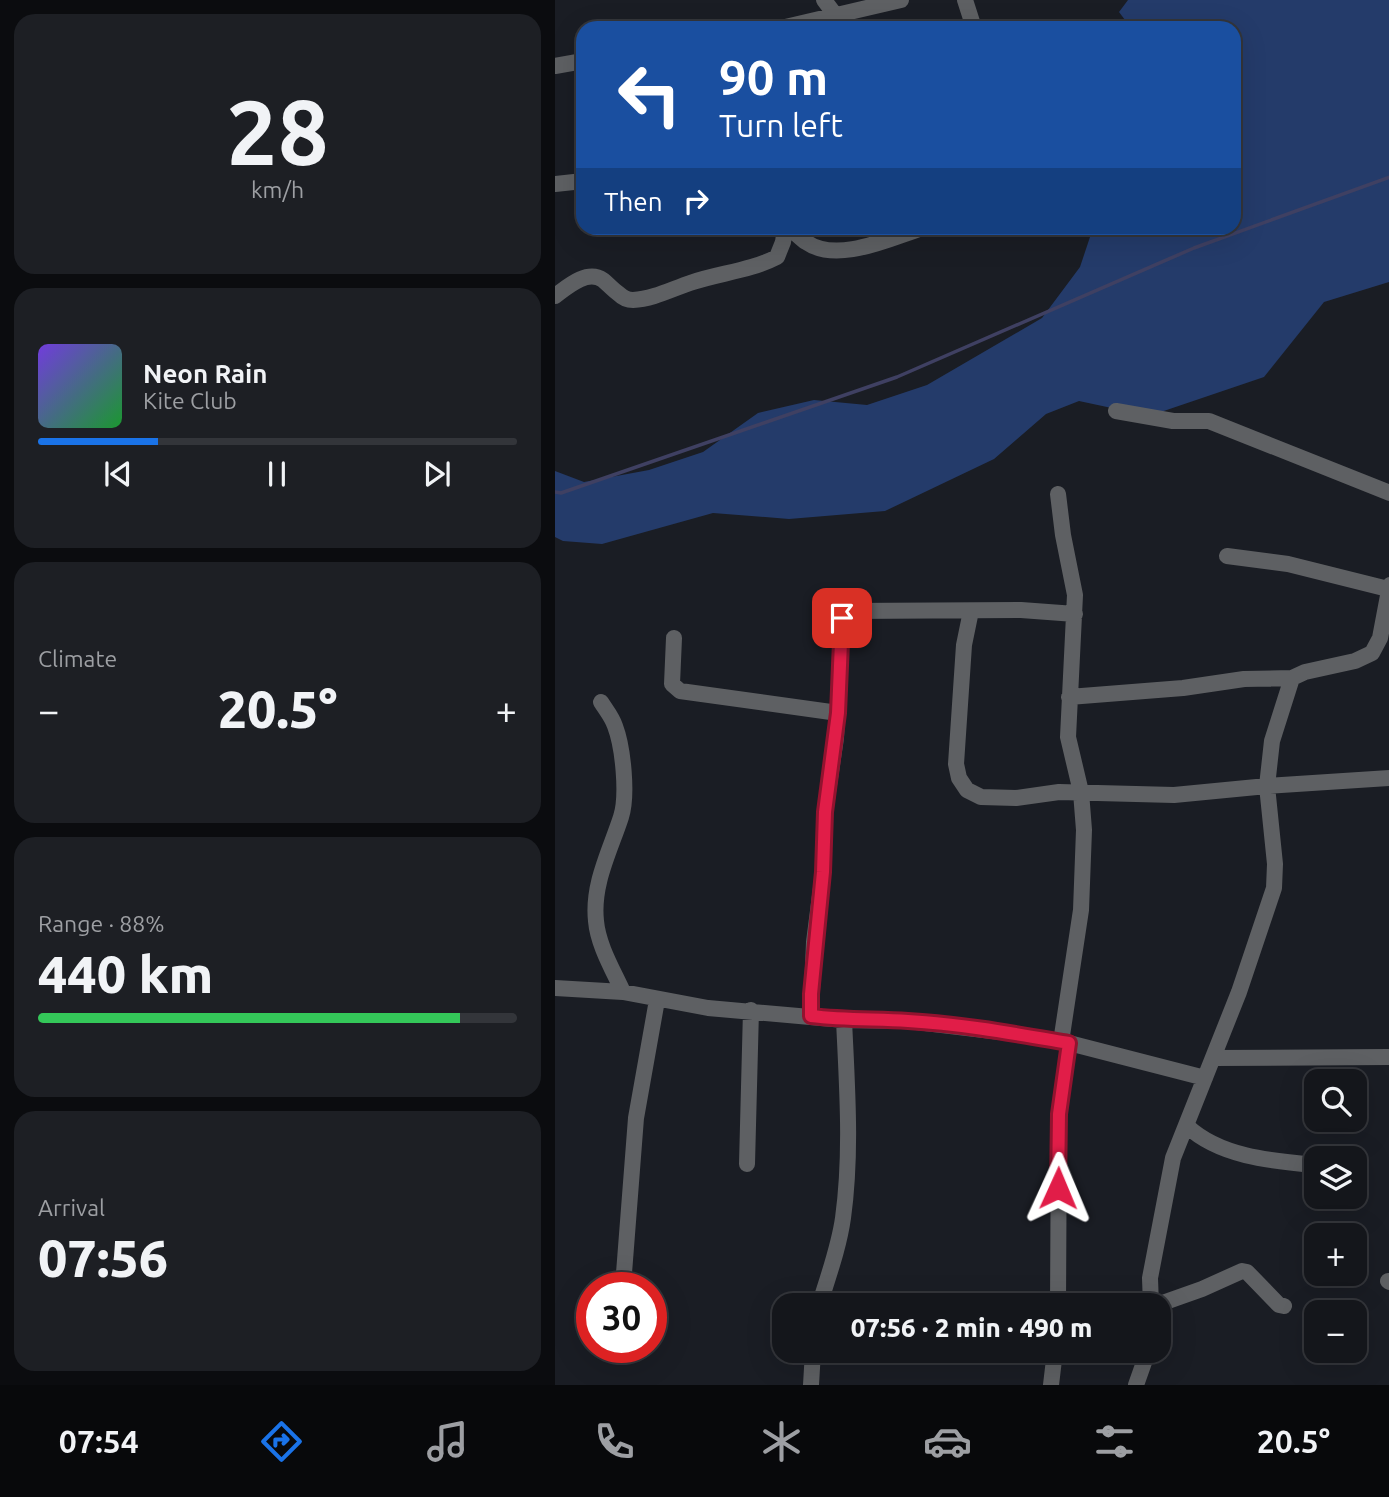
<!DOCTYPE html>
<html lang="en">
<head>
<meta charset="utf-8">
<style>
  body { margin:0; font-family:Ubuntu,sans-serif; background:#1d1f24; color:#f1f3f6; height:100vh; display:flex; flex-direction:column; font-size:26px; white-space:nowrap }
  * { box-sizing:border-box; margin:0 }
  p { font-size:23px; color:#9d9fa3 }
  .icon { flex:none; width:38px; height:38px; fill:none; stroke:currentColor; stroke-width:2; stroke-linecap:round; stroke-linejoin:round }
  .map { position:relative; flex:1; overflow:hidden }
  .side { display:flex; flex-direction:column; gap:14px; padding:14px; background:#0b0c0f; width:555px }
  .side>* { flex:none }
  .guide { position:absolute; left:21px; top:21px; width:665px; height:214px; border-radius:21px; box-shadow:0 7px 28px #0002,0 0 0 2px #33353a; background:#1a4fa0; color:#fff; overflow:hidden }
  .fabs { position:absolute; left:749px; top:1069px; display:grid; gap:14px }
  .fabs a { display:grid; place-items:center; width:63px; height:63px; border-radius:14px; background:#14161b; box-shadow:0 7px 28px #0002,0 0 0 2px #33353a; font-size:35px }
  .speed { position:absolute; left:21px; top:1272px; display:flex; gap:14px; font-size:35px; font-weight:700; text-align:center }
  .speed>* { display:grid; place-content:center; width:91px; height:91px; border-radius:50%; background:#14161b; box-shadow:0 7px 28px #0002,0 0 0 2px #33353a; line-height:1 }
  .speed .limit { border:10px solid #d22; background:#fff; color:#111 }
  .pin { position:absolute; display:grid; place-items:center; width:60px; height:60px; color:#fff; margin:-30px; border-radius:14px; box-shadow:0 4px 10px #0006 }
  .me { position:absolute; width:77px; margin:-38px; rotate:1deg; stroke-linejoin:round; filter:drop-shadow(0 0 5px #0008) }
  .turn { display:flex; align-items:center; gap:24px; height:147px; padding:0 28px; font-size:32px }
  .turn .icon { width:91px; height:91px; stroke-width:2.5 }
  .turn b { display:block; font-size:49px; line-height:60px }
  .then { display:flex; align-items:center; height:66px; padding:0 28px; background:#0003; gap:14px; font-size:26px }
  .big { font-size:52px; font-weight:800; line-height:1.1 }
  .side .card { flex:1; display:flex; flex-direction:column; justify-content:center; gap:10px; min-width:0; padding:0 24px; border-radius:21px; background:#1d1f24 }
  .side .dial { align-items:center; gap:0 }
  .dial b { font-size:91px; line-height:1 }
  .song { display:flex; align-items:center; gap:21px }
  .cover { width:84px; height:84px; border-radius:10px; background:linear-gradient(135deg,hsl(260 70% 55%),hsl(130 70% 35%)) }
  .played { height:7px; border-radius:4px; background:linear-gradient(90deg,#1a73e8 25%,#33353a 25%) }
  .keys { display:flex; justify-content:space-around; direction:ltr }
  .heat { display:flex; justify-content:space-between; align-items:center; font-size:38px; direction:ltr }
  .charge { height:10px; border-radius:5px; background:linear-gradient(90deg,#34c759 88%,#33353a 0) }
  .trip { position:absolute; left:217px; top:1293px; width:399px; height:70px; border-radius:21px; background:#14161b; box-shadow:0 7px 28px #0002,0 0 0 2px #33353a; font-weight:800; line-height:70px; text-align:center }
  .tab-bar { display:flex; height:112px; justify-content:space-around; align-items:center; background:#08090b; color:#9d9fa3 }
  .tab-bar .icon { width:49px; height:49px }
  .tab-bar .current { color:#1a73e8 }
  .tab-bar b { font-size:32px; color:#f1f3f6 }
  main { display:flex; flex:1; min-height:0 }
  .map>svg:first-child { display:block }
</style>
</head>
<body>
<main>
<section class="side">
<div class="card dial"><b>28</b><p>km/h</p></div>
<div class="card">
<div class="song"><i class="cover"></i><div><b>Neon Rain</b><p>Kite Club</p></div></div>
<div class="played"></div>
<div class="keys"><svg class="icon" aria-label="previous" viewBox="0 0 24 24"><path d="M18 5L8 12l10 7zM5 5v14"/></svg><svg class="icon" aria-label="pause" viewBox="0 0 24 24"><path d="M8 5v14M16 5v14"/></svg><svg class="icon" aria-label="next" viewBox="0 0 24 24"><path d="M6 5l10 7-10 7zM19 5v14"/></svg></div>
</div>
<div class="card"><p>Climate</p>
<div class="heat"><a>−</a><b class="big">20.5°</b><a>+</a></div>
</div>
<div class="card"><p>Range · 88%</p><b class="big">440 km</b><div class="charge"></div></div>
<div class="card"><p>Arrival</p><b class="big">07:56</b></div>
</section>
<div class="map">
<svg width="835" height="1385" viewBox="0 0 835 1385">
  <rect width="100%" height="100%" fill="#1a1d24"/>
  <path fill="#243b6a" d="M573 0H834V282L769 302 709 377 594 416 524 401 491 414 439 459 330 511 234 519 158 513 47 544 8 541 0 537V471L29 482 94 470 148 452 203 413 259 400 312 405 372 385 487 318 525 267 538 228H679V28H576L564 12Z"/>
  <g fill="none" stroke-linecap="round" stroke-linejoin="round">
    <path stroke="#3f4062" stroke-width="3.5" d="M0 492 6 493 342 377 639 248 835 177"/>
    <path stroke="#5e6063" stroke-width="16" d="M269 0 290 28
      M410 0 419 28
      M226 28 346 0
      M0 66 28 61
      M0 184 28 181
      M234 228C240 232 245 238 251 242 282 264 335 238 367 228
      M0 296C12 287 32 269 48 280 53 284 58 290 64 294 68 298 72 300 78 300 98 299 117 289 135 283 164 273 195 271 222 257L228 242 230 228
      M561 411 618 421H654L835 493
      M503 494 508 535 520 595 513 737 526 792 529 830 526 910 506 1042
      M672 556 733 564 833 589
      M416 611 409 645 401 764 404 778 412 790 426 797 461 798 504 792 619 795 712 786 835 778
      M119 638 117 684 125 691 283 713
      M514 697 628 688 689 679 737 678 750 672 800 661 817 653 825 638 835 585
      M46 702C51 710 57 717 60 726 68 747 73 795 66 817 55 851 37 884 41 921 43 945 58 970 68 992
      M0 988 68 992 153 1008 289 1020 353 1021 454 1033 514 1043 650 1078
      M256 1016 259 942 268 872 270 812 281 738 288 615 293 611 466 610 520 614
      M658 1058 835 1057
      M632 1126C665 1157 717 1161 761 1165
      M192 1164 196 1010
      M833 1281 835 1282
      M68 1286 81 1118 102 1000
      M264 1306C273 1277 284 1247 288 1218 297 1153 292 1086 289 1020
      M503 1306 504 1114 514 1043
      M596 1306 595 1278 618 1158 684 992 719 888 720 864 712 786 717 741 737 678
      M599 1306 647 1289 687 1271 692 1272 724 1305 729 1306
      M256 1385 258 1351
      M496 1385 500 1351
      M581 1385 593 1351"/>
  </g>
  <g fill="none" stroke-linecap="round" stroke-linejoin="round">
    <defs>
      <path id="route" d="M287 618 283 713 270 812 268 872 256 994V1016C290 1020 320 1019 353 1021 407 1024 461 1034 514 1043L504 1114 503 1188"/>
    </defs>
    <use href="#route" stroke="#92132f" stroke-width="18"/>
    <use href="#route" stroke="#e11d48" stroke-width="12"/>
  </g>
</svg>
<div class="fabs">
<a><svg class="icon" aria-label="search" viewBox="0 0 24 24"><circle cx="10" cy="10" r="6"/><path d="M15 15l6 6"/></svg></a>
<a><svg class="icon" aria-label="layers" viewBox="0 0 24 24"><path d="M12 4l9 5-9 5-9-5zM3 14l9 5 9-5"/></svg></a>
<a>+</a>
<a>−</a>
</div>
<div class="speed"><div class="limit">30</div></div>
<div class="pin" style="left:287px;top:618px;background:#d93025"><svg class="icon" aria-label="arrive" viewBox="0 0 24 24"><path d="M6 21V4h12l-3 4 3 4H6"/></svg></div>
<svg class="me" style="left:503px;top:1188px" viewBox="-20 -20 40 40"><path d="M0-17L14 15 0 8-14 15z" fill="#e11d48" stroke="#fff" stroke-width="4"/></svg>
<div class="trip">07:56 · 2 min · 490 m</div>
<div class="guide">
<div class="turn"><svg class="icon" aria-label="left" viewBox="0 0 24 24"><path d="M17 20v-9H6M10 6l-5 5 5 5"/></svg><div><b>90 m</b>Turn left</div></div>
<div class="then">Then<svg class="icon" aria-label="right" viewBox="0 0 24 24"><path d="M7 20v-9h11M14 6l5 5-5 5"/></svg></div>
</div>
</div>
</main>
<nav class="tab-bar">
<b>07:54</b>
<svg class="icon current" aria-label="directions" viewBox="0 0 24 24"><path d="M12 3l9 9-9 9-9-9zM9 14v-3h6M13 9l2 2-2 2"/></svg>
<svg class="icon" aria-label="music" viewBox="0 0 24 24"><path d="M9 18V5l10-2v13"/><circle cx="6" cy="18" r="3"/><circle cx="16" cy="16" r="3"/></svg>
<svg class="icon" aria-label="phone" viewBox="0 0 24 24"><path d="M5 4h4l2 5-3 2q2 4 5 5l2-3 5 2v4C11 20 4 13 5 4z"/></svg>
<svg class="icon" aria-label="climate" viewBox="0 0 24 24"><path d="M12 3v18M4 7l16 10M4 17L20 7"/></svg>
<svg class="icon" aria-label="car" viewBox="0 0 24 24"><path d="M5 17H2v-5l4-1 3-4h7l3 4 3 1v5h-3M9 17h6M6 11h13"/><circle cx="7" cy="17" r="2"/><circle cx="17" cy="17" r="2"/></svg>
<svg class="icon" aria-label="filters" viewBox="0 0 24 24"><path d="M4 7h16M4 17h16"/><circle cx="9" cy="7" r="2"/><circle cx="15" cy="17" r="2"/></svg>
<b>20.5°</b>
</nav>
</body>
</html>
